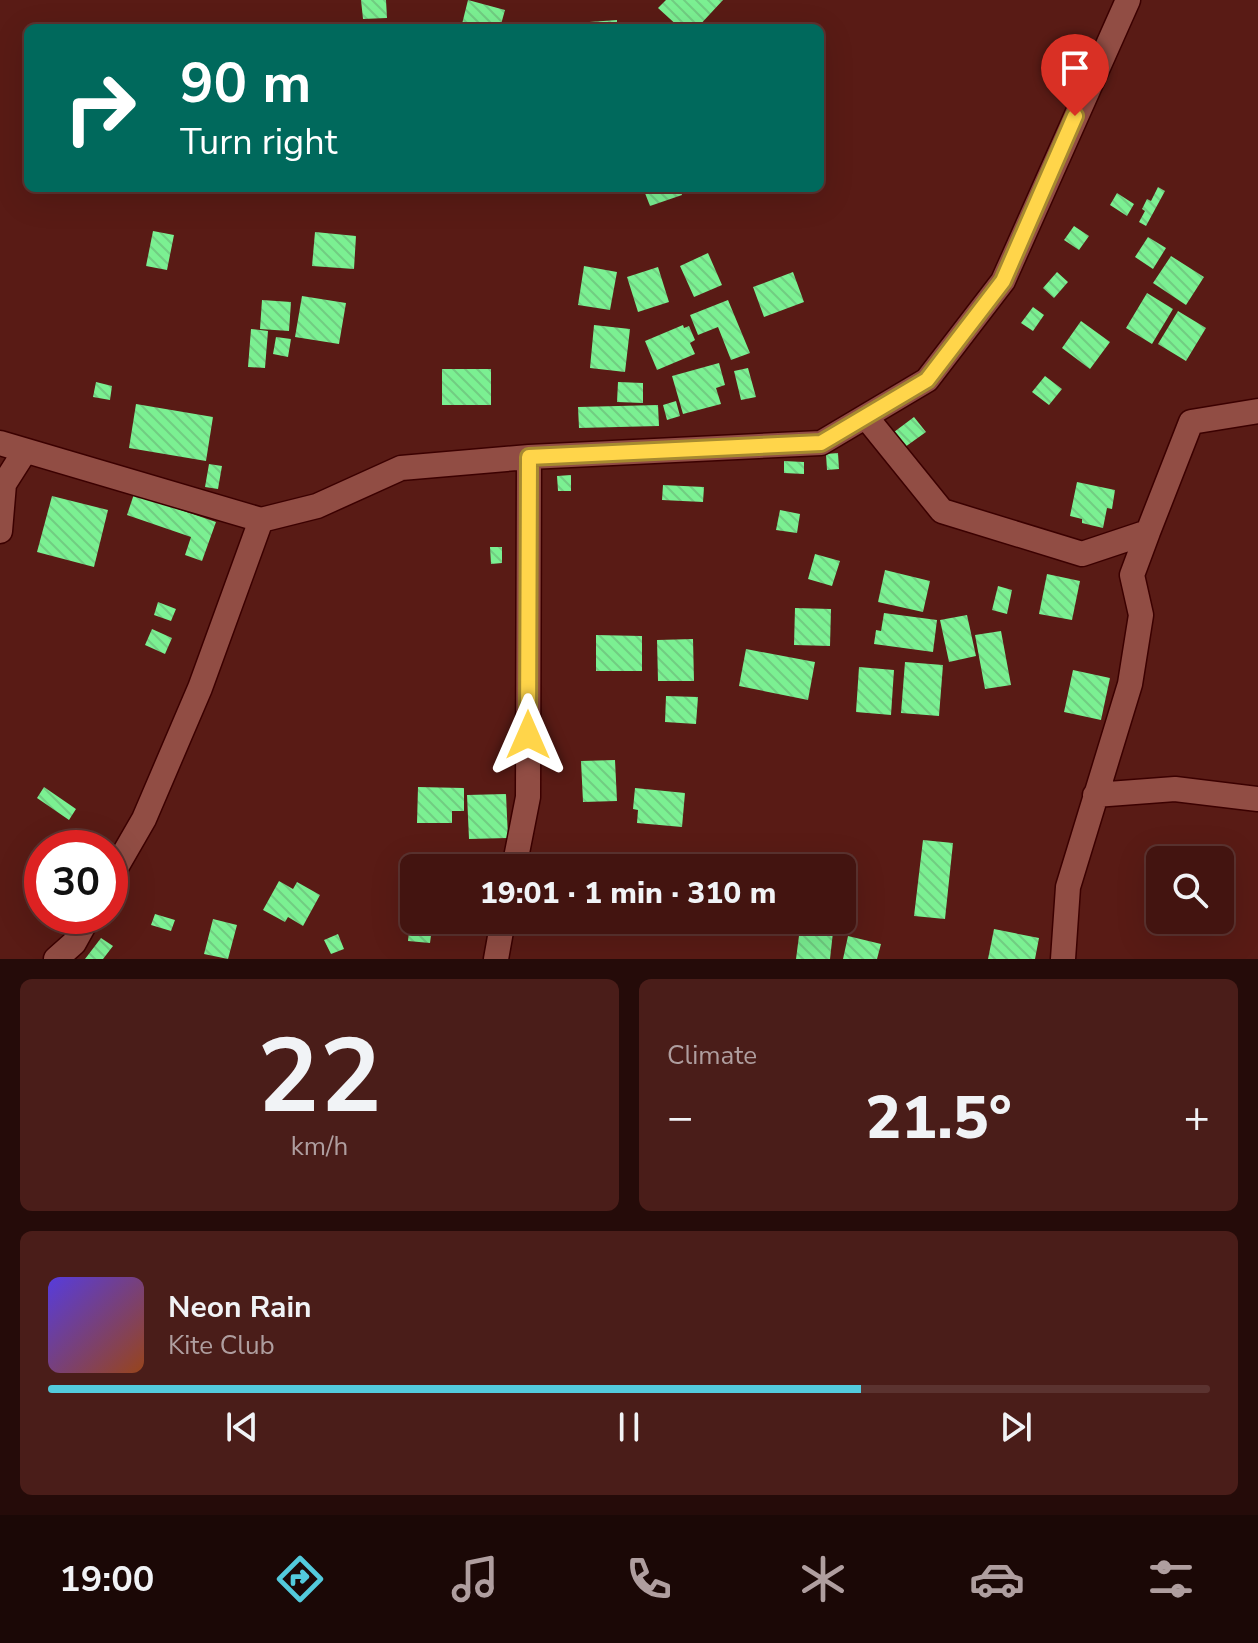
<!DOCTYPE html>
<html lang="en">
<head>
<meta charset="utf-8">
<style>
  body { margin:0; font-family:"Nunito Sans",sans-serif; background:#4a1d19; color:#f1f3f6; height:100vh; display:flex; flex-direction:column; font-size:30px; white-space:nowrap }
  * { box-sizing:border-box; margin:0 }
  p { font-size:26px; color:#af9e9f }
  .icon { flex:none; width:44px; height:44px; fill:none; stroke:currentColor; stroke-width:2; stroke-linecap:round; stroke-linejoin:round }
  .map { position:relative; height:959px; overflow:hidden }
  .side { display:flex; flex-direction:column; gap:20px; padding:20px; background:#250b09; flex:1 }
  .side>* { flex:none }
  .guide { position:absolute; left:24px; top:24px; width:800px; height:168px; border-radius:12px; box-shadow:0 8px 32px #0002,0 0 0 2px #5b3330; background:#00695c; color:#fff; overflow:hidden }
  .fabs { position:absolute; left:1146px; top:846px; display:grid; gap:16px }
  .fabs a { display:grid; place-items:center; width:88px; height:88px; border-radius:12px; background:#431410; box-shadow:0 8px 32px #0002,0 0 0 2px #5b3330; font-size:40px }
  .speed { position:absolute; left:24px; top:830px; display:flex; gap:16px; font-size:40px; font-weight:700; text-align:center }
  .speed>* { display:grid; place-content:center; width:104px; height:104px; border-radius:50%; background:#431410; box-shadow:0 8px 32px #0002,0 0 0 2px #5b3330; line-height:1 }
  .speed .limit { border:12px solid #d22; background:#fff; color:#111 }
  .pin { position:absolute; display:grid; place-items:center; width:68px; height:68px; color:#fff; margin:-82px -34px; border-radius:50% 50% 50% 0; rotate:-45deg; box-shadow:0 0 8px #0007 }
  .pin .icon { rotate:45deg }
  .me { position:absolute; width:88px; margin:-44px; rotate:0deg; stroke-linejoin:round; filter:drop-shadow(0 0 6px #0008) }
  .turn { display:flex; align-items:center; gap:28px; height:168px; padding:0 24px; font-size:36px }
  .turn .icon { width:104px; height:104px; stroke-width:2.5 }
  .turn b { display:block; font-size:56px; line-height:68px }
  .big { font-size:60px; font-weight:800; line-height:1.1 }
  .side .widget { flex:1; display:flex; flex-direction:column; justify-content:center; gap:12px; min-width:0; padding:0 28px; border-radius:12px; background:#4a1d19 }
  .side .dial { align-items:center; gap:0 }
  .dial b { font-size:104px; line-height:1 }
  .song { display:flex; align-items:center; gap:24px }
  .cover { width:96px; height:96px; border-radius:12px; background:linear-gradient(135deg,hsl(250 70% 55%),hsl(20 70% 35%)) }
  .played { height:8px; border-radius:4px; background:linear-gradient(90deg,#53cadc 70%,#5b3330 70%) }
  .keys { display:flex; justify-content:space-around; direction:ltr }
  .heat { display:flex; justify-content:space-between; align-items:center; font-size:44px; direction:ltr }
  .side .tiles { flex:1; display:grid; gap:20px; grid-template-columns:1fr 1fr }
  .widget:last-child { grid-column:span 2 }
  .trip { position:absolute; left:400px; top:854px; width:456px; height:80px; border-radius:12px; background:#431410; box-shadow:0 8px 32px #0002,0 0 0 2px #5b3330; font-weight:800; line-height:80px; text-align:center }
  .menu { display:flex; height:128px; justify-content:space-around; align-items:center; background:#1b0806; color:#af9e9f }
  .menu .icon { width:56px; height:56px }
  .menu .current { color:#53cadc }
  .menu b { font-size:36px; color:#f1f3f6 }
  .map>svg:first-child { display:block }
</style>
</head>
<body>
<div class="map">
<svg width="1258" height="959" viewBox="0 0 1258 959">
  <defs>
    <pattern id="building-back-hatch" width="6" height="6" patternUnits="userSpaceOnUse" patternTransform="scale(2)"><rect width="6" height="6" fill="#7bf092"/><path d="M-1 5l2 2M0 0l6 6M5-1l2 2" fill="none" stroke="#71cd82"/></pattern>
  </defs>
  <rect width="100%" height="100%" fill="#591b15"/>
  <path fill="url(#building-back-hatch)" d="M361 0H386L387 18 363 19Z
    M468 0 505 10 500 28H461Z
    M666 0H723L697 28H680L658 8Z
    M617 20V28H563L562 24Z
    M1158 187 1165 191 1146 226 1139 222 1145 211 1142 209 1147 199 1151 201Z
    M643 188H680L682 195 650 206Z
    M1117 193 1134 204 1127 216 1110 205Z
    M1074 226 1089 236 1079 250 1064 240Z
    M153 231 174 235 167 270 146 266Z
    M315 232 356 236 354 269 312 266Z
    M1148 237 1166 248 1153 269 1135 257Z
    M708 253 722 285 694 297 680 266Z
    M1171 256 1204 277 1186 305 1153 283Z
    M584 266 617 272 610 310 578 305Z
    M658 267 669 302 638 312 627 277Z
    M793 272 804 302 764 317 753 287Z
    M1057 272 1068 282 1054 298 1043 288Z
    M1147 293 1173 309 1152 344 1126 328Z
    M302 296 346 303 339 344 295 337Z
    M262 300 291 302 289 331 260 329Z
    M728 300 750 353 731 360 718 327 698 335 690 315Z
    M1033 307 1044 315 1033 331 1021 323Z
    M1178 311 1206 328 1186 361 1158 344Z
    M1081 321 1110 342 1090 369 1062 348Z
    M594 325 630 329 625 372 590 368Z
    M683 325 684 328 689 326 695 340 690 343 695 354 657 370 645 341Z
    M251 329 268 331 265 368 248 367Z
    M276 337 291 339 288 357 273 354Z
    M719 363 725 385 716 388 721 404 683 414 672 376Z
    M748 368 756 397 741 400 734 371Z
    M442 369H491V405H442Z
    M1045 376 1062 389 1049 405 1032 392Z
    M96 382 112 386 110 400 93 397Z
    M618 382 643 383V403L617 402Z
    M676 401 680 416 667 420 663 405Z
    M136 404 213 417 206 461 129 448Z
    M658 405 659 426 579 428 578 407Z
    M914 417 926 432 905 447 894 432Z
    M838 453 839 469 827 470 826 454Z
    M784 461 804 462V474L784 473Z
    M209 464 222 466 218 489 205 487Z
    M571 475V491H558L557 476Z
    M1077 482 1115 490 1112 509 1107 508 1103 528 1082 523V519L1070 516Z
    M663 485 704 487 703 502 662 500Z
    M134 494 216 522 202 561 185 555 191 537 127 515Z
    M52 496 108 510 94 567 37 552Z
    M780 510 800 514 797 533 776 530Z
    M490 547H502V563L491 564Z
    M815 554 840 561 832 586 808 579Z
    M885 570 930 581 923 612 878 602Z
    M1047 574 1080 581 1072 620 1039 614Z
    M998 586 1012 590 1007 614 992 610Z
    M158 602 176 609 171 621 154 615Z
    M795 608 831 609 830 646 794 645Z
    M884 613 937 620 933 652 874 644 876 630 881 631Z
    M967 615 976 656 949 662 940 620Z
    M152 629 172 638 165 654 145 645Z
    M1001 631 1011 685 985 689 975 635Z
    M596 635 642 636V671H596Z
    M693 639 694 681H658L657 640Z
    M746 649 815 662 808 700 739 686Z
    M905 662 943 665 939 716 901 713Z
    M859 667 894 670 891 715 856 712Z
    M1073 670 1110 678 1101 720 1064 712Z
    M666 696 698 697 696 724 665 722Z
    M615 760 617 801 583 802 581 761Z
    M44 787 76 809 69 820 37 798Z
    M418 787 464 788V811H452V823H417Z
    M635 788 685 793 682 827 637 823 638 810 633 809Z
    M506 794 508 838 469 839 467 795Z
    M923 840 953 843 945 919 914 916Z
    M279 881 293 889 297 882 320 895 303 926 288 917 285 922 263 910Z
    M408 893H414V920H433L430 943 408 941 411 911 406 910Z
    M155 914 175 920 171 931 151 925Z
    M213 919 237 925 228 959 204 954Z
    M800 928 833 932 830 959H796Z
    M994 929 1039 938 1035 959H988Z
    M338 934 344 949 331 954 324 940Z
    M848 936 881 944 877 959H843Z
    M101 938 113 946 103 959H85Z"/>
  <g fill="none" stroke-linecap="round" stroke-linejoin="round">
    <defs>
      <path id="minor" d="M866 417 942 511 1082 554 1148 532 1191 422 1258 411
        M0 443 261 520
        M0 531 4 484 25 451
        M1095 795 1175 789 1258 799
        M514 868 528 797 529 457
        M110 878 144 819 200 688 261 520 317 506 401 468 529 457 821 443 927 380 1003 281 1128 0
        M56 959 74 943 89 916
        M496 959 503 920
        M1063 959 1068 887 1130 684 1141 615 1132 575 1148 532"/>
    </defs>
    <use href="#minor" stroke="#3b0000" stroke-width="27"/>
    <use href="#minor" stroke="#914d44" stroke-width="24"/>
  </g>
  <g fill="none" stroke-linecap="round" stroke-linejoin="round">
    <defs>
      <path id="route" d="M528 735 529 457 821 443 927 380 1003 281 1075 116"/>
    </defs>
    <use href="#route" stroke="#a68a30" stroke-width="20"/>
    <use href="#route" stroke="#ffd54a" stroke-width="14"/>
  </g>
</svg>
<div class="fabs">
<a><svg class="icon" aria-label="search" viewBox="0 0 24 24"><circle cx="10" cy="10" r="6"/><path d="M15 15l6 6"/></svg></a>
</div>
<div class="speed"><div class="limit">30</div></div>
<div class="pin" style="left:1075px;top:116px;background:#d93025"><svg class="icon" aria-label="arrive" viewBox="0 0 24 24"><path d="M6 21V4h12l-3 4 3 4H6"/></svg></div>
<svg class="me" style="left:528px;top:735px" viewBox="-20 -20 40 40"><path d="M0-17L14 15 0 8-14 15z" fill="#ffd54a" stroke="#fff" stroke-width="4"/></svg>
<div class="trip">19:01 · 1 min · 310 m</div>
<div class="guide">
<div class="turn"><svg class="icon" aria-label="right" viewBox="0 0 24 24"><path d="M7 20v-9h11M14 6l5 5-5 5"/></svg><div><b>90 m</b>Turn right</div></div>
</div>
</div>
<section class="side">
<div class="tiles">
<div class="widget dial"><b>22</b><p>km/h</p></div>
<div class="widget"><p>Climate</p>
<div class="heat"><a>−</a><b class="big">21.5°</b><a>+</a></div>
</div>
<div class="widget">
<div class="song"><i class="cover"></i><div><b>Neon Rain</b><p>Kite Club</p></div></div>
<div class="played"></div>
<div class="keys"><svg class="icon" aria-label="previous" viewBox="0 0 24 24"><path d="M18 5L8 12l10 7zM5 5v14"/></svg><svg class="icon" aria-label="pause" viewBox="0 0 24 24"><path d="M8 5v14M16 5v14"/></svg><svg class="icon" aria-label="next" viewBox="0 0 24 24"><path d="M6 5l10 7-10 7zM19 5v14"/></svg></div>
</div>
</div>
</section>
<nav class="menu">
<b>19:00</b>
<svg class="icon current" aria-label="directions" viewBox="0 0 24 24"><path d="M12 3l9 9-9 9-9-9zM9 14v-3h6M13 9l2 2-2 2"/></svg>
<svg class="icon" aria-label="music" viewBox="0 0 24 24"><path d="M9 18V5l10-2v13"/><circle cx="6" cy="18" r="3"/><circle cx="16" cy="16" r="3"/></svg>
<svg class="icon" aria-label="phone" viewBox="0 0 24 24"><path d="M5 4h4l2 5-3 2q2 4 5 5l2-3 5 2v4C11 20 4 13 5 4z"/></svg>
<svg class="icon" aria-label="climate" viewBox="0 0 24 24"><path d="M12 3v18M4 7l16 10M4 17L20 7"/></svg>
<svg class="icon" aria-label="car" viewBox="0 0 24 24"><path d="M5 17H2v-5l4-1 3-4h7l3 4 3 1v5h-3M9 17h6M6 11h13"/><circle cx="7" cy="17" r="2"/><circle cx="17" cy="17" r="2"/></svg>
<svg class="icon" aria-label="filters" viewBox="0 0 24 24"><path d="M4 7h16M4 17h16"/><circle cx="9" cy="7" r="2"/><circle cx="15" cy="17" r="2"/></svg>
</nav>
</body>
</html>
